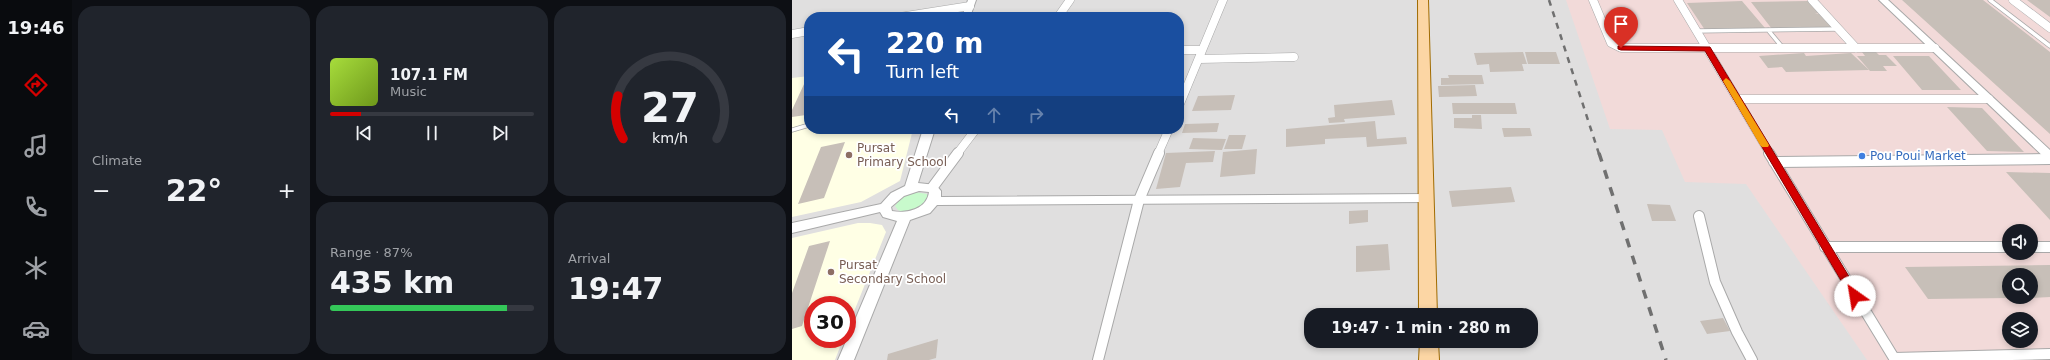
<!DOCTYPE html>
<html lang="en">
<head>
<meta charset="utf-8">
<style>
  body { margin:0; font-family:"DejaVu Sans",sans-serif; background:#20242c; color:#f1f3f6; height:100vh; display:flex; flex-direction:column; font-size:15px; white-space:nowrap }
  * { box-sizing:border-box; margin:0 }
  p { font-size:13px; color:#9ea1a6 }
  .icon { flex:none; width:22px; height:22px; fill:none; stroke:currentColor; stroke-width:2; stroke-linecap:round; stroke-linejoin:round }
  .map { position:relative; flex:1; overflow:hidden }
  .sheet { display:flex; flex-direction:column; gap:6px; padding:6px; background:#0d0f14; width:720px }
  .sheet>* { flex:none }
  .top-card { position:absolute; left:12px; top:12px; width:380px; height:122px; border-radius:16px; box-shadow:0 2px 6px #0003; background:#1a4fa0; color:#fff; overflow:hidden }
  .controls { position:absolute; left:1210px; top:224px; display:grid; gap:8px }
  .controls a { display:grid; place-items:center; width:36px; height:36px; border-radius:50%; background:#171b24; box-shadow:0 2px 6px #0003; font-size:20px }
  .speed { position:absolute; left:12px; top:296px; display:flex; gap:8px; font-size:20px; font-weight:700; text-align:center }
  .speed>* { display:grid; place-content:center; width:52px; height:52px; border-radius:50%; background:#171b24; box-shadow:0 2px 6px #0003; line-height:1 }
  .speed .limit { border:6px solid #d22; background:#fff; color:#111 }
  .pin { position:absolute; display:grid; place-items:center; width:34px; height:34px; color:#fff; margin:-41px -17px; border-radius:50% 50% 50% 0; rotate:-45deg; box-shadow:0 0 4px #0007 }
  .pin .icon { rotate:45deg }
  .me { position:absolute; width:44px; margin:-22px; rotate:328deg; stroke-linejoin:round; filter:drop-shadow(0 0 3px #0008) }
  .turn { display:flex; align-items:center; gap:14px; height:84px; padding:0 16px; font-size:18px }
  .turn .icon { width:52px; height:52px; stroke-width:2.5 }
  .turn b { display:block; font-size:28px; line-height:34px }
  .lanes { display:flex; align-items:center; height:38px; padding:0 16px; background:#0003; justify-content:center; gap:20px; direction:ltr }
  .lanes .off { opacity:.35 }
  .big { font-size:30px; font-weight:800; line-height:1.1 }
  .sheet .card { flex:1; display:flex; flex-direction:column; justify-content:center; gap:6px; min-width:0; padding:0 14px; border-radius:16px; background:#20242c }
  .sheet .dial { align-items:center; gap:0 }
  .dial svg { height:104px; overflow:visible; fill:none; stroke:#363941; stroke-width:7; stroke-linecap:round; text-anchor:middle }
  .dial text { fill:#f1f3f6; stroke:none }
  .song { display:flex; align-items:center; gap:12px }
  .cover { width:48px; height:48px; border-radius:6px; background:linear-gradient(135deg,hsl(80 70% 55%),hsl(80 70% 35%)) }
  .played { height:4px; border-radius:2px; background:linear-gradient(90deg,#d40000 15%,#363941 15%) }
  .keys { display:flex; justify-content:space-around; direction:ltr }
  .heat { display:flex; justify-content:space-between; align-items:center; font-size:22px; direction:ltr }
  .charge { height:6px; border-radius:3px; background:linear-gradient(90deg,#34c759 87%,#363941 0) }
  .sheet .tiles { flex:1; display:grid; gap:6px; grid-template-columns:repeat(3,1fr) }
  .card:first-child { grid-row:span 2 }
  .trip { position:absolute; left:512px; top:308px; width:234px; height:40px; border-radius:16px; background:#171b24; box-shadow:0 2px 6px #0003; font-weight:800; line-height:40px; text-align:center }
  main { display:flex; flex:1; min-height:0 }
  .menu { display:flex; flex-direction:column; width:72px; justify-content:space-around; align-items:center; background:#090b0e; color:#9ea1a6 }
  .menu .icon { width:28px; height:28px }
  .menu .current { color:#d40000 }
  .menu b { font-size:18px; color:#f1f3f6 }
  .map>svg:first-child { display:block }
</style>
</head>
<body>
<main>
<nav class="menu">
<b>19:46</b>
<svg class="icon current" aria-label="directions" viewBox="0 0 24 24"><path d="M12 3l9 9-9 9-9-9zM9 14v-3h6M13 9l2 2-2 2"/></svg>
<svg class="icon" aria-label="music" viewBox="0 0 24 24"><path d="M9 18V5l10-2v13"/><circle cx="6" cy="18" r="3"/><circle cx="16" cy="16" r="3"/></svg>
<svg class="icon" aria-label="phone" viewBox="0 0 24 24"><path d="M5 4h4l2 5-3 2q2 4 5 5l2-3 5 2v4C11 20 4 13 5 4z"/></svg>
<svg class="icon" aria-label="climate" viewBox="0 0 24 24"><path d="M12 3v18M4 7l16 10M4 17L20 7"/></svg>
<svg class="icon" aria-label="car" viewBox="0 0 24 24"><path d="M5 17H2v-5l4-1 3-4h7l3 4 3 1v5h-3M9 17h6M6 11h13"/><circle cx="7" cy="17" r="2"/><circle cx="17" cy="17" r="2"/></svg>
</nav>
<section class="sheet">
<div class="tiles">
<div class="card"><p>Climate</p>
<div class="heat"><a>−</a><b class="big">22°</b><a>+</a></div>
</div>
<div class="card">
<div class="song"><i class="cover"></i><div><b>107.1 FM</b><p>Music</p></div></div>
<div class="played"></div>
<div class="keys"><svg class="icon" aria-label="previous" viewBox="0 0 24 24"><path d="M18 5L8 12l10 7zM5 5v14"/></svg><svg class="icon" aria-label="pause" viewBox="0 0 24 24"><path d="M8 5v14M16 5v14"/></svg><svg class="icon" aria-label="next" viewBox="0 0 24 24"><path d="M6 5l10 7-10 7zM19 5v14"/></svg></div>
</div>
<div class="card dial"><svg viewBox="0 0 100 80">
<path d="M14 69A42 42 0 1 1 86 69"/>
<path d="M14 69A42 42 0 0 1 10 36" stroke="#d40000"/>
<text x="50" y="56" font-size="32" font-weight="700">27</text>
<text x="50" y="72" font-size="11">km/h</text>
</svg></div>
<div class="card"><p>Range · 87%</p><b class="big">435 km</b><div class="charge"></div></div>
<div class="card"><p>Arrival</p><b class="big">19:47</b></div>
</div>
</section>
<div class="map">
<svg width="1258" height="360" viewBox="0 0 1258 360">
  <rect width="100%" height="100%" fill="#f2efe9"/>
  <path fill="#e0dfdf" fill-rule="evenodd" d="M0 0H1258V360H0ZM17 17H387V129H17ZM1217 231H1239V253H1217ZM1217 275H1239V297H1217ZM21 305H55V339H21ZM519 315H739V341H519ZM1217 319H1239V341H1217Z"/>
  <path fill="#f2dad9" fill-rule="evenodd" d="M774 0H1258V360H1075L954 184 893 182 870 130 818 129ZM1217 231H1239V253H1217ZM1217 275H1239V297H1217ZM1217 319H1239V341H1217Z"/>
  <path fill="#ffffe5" d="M17 76V129H121L108 181 69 202 0 217V78Z
    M66 223H78L90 225 94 232 55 329V305H21V339H51L43 360H0V238Z"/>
  <path fill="#c8facc" d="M123 192 135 194 136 197C131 207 118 215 106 210L103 206 109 198Z"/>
  <path fill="#c7bfb8" d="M1110 0H1191L1258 52V134Z
    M1235 0H1258V17Z
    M950 1 973 28 913 30 895 3Z
    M1016 1 1028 13 1023 14H1028L1041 27 980 29 959 2Z
    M731 52 735 64H730L732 71 698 72 697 64 685 65 682 53Z
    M733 52H764L768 64H736Z
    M1070 52H1084L1087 55H1094L1105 66H1091L1095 71H1078L1065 56H1073Z
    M1012 53 1014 56 1059 53 1077 70 994 72 990 67 976 68 967 56Z
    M1101 56H1137L1169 90H1130Z
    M656 75H690L692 84 649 85V78H657Z
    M17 81V107L14 115 0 117V110L13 82Z
    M683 85 685 96 647 97 646 86Z
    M443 95 439 110 400 111 406 96Z
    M600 100 603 115 552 119 553 122 537 123 536 118 543 117 542 105Z
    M660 103H723L725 114H661Z
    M1155 107 1190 108 1232 152 1195 151Z
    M680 115H689L690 129 662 128V118H680Z
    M583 121 585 139 614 137 615 144 575 147 574 137 533 139V144L494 147V129Z
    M427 123 425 132 390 133 393 124Z
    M710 128H738L740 136 712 137Z
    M437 135H454L450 149H432Z
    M401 138 434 139 430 150 397 149Z
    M53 142 32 198 6 204 29 147Z
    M465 149 463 174 428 177 431 152Z
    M423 151 421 162 394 163 388 187 364 189 374 153Z
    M1214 172 1258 173V220Z
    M719 187 723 202 660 207 657 191Z
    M855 204 878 205 884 221H860Z
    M576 210V222L557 224V211Z
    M38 241 10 326 0 329V293L17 246Z
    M596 244 598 270 564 272V246Z
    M1258 265V297L1239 298V275H1217V298L1136 299 1113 267Z
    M931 318 938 331 915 334 908 321Z
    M146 339 144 358 137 360H95L96 354Z
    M544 341H572V342L544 343Z"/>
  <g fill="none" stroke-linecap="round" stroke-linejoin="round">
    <defs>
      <path id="service" d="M1198 0 1258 46
        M976 30 991 48
        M905 31 1047 29
        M0 130 17 125"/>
      <path id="minor-far1" d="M801 0 819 43 829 48H1143
        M886 0 978 154
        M1020 0 1064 48
        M1221 0 1258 28
        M108 17 178 6
        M266 17 278 0
        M0 34 17 31
        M387 50H410
        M407 59 502 57
        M945 99H1197
        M387 106 431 0
        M165 154 184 129
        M366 154 377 129"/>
      <path id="minor" d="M977 153 1102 358 1258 354
        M982 162 1258 159
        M140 188 166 153
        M907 216 923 282 945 332 960 360
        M1033 247H1217
        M1239 247H1258
        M306 360 347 200 367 153"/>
      <path id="tertiary" d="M176 0H184L178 17H170Z
        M1087 0H1096L1258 150V160L1254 159Z
        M131 129H143L126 183 144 185 149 191V197L635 194 639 195 641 198 639 201 635 202 145 205 138 213 118 220 62 360H46L105 221 91 217 88 212 0 233V223L89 204 99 193 113 186ZM127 191 137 192C135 209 115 214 100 211L99 207 112 196Z"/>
      <path id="primary" d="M626 0H636L645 315H627Z
        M628 341H646L647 360H627Z"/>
    </defs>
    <use href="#service" stroke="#a9a9a9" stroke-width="5"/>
    <use href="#minor-far1" stroke="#a9a9a9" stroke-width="9"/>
    <use href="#minor" stroke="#a9a9a9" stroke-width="12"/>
    <use href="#tertiary" stroke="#a9a9a9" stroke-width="2"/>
    <use href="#primary" stroke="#a06b00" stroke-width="2"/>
    <use href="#service" stroke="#fff" stroke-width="3.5"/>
    <use href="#minor-far1" stroke="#fff" stroke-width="8"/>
    <use href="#minor" stroke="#fff" stroke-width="10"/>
    <use href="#tertiary" fill="#fff" fill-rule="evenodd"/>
    <use href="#primary" fill="#fcd6a4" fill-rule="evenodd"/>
    <path stroke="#707070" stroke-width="2.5" stroke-dasharray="6 6" stroke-linecap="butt" d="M757 0 807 154"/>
    <path stroke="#707070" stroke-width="3.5" stroke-dasharray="9 9" stroke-linecap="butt" d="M807 153 874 360"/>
  </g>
  <path fill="#d40000" stroke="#8a0000" d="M826 46 918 47 1067 293 1069 296 1067 299H1060L913 51 829 50 826 49Z"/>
  <path fill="#f59e0b" d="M934 78 938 81 977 145 976 147H970L968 145 931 81Z"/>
  <g fill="#8d6e63" stroke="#fff" stroke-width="1.5">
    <circle cx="57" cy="155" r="4"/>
    <circle cx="39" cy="272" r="4"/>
  </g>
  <circle fill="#3f7fe0" stroke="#fff" stroke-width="1.5" cx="1070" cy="156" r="4"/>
  <g text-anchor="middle" stroke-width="3.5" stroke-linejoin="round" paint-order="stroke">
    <g font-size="12" fill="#785e54" stroke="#fff" text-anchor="start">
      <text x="65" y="152">Pursat<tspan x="65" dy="14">Primary School</tspan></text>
      <text x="47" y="269">Pursat<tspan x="47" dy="14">Secondary School</tspan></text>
    </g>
    <g font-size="12" fill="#366cbe" stroke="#fff" text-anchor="start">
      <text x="1078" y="160">Pou Poui Market</text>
    </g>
  </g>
</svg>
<div class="controls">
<a><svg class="icon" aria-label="sound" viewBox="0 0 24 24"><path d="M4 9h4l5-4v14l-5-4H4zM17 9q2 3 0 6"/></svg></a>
<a><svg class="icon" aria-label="search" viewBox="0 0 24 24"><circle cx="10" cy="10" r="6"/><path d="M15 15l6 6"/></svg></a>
<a><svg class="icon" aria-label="layers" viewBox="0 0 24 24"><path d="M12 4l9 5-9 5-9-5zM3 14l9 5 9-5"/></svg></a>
</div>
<div class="speed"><div class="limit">30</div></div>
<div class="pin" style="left:829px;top:48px;background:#d93025"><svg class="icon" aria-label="arrive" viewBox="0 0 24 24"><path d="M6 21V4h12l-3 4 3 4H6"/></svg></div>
<svg class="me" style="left:1063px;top:296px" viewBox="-20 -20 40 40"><circle r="19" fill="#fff"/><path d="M0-13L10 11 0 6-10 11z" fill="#d40000"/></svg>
<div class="trip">19:47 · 1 min · 280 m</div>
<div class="top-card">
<div class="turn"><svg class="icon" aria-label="left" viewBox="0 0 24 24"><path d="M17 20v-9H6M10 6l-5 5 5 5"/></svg><div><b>220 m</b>Turn left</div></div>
<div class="lanes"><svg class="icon" aria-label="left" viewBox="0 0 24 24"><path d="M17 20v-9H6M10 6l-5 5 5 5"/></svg><svg class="icon off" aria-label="ahead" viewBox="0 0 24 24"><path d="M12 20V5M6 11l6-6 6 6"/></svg><svg class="icon off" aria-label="right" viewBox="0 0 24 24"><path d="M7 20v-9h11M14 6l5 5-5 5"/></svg></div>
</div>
</div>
</main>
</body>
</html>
